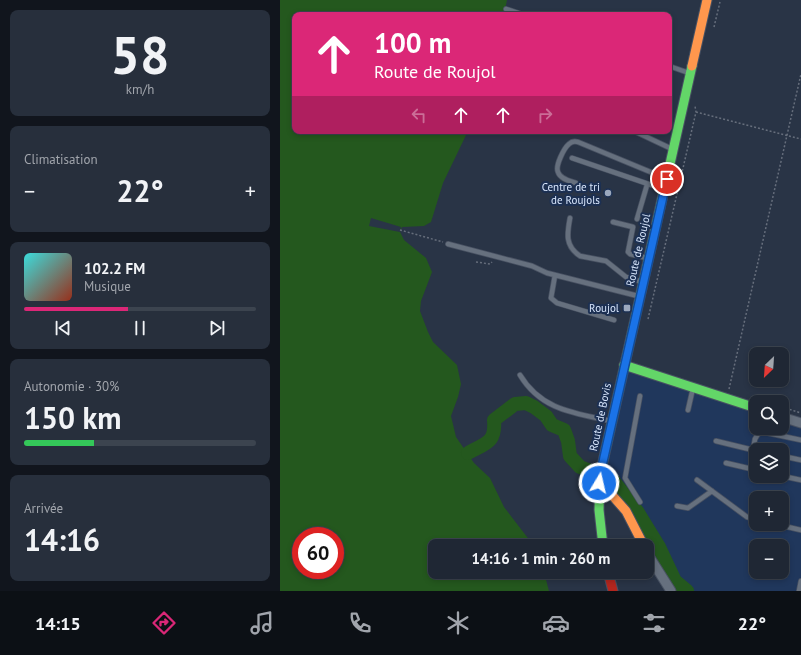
<!DOCTYPE html>
<html lang="fr">
<head>
<meta charset="utf-8">
<style>
  body { margin:0; font-family:"PT Sans",sans-serif; background:#272f3c; color:#f1f3f6; height:100vh; display:flex; flex-direction:column; font-size:15px; white-space:nowrap }
  * { box-sizing:border-box; margin:0 }
  p { font-size:13px; color:#a1a5ac }
  .icon { flex:none; width:22px; height:22px; fill:none; stroke:currentColor; stroke-width:2; stroke-linecap:round; stroke-linejoin:round }
  .map { position:relative; flex:1; overflow:hidden }
  .sheet { display:flex; flex-direction:column; gap:10px; padding:10px; background:#11151d; width:280px }
  .sheet>* { flex:none }
  .guide { position:absolute; left:12px; top:12px; width:380px; height:122px; border-radius:8px; box-shadow:0 2px 6px #0003,0 0 0 1px #3c444f; background:#db2777; color:#fff; overflow:hidden }
  .needle { width:26px; rotate:205deg }
  .tools { position:absolute; left:469px; top:347px; display:grid; gap:8px }
  .tools a { display:grid; place-items:center; width:40px; height:40px; border-radius:8px; background:#1f2734; box-shadow:0 2px 6px #0003,0 0 0 1px #3c444f; font-size:20px }
  .speed { position:absolute; left:12px; top:527px; display:flex; gap:8px; font-size:20px; font-weight:700; text-align:center }
  .speed>* { display:grid; place-content:center; width:52px; height:52px; border-radius:50%; background:#1f2734; box-shadow:0 2px 6px #0003,0 0 0 1px #3c444f; line-height:1 }
  .speed .limit { border:6px solid #d22; background:#fff; color:#111 }
  .pin { position:absolute; display:grid; place-items:center; width:34px; height:34px; color:#fff; margin:-17px; border:2px solid #fff; border-radius:50%; box-shadow:0 1px 4px #0007 }
  .me { position:absolute; width:44px; margin:-22px; rotate:9deg; stroke-linejoin:round; filter:drop-shadow(0 0 3px #0008) }
  .turn { display:flex; align-items:center; gap:14px; height:84px; padding:0 16px; font-size:18px }
  .turn .icon { width:52px; height:52px; stroke-width:2.5 }
  .turn b { display:block; font-size:28px; line-height:34px }
  .lanes { display:flex; align-items:center; height:38px; padding:0 16px; background:#0003; justify-content:center; gap:20px; direction:ltr }
  .lanes .off { opacity:.35 }
  .big { font-size:30px; font-weight:700; line-height:1.1 }
  .sheet .tile { flex:1; display:flex; flex-direction:column; justify-content:center; gap:6px; min-width:0; padding:0 14px; border-radius:8px; background:#272f3c }
  .sheet .dial { align-items:center; gap:0 }
  .dial b { font-size:52px; line-height:1 }
  .song { display:flex; align-items:center; gap:12px }
  .cover { width:48px; height:48px; border-radius:6px; background:linear-gradient(135deg,hsl(180 70% 55%),hsl(10 70% 35%)) }
  .played { height:4px; border-radius:2px; background:linear-gradient(90deg,#db2777 45%,#3c444f 45%) }
  .keys { display:flex; justify-content:space-around; direction:ltr }
  .heat { display:flex; justify-content:space-between; align-items:center; font-size:22px; direction:ltr }
  .charge { height:6px; border-radius:3px; background:linear-gradient(90deg,#34c759 30%,#3c444f 0) }
  .trip { position:absolute; left:148px; top:539px; width:226px; height:40px; border-radius:8px; background:#1f2734; box-shadow:0 2px 6px #0003,0 0 0 1px #3c444f; font-weight:700; line-height:40px; text-align:center }
  .menu { display:flex; height:64px; justify-content:space-around; align-items:center; background:#0c1015; color:#a1a5ac }
  .menu .icon { width:28px; height:28px }
  .menu .selected { color:#db2777 }
  .menu b { font-size:18px; color:#f1f3f6 }
  main { display:flex; flex:1; min-height:0 }
  .map>svg:first-child { display:block }
</style>
</head>
<body>
<main>
<section class="sheet">
<div class="tile dial"><b>58</b><p>km/h</p></div>
<div class="tile"><p>Climatisation</p>
<div class="heat"><a>−</a><b class="big">22°</b><a>+</a></div>
</div>
<div class="tile">
<div class="song"><i class="cover"></i><div><b>102.2 FM</b><p>Musique</p></div></div>
<div class="played"></div>
<div class="keys"><svg class="icon" aria-label="previous" viewBox="0 0 24 24"><path d="M18 5L8 12l10 7zM5 5v14"/></svg><svg class="icon" aria-label="pause" viewBox="0 0 24 24"><path d="M8 5v14M16 5v14"/></svg><svg class="icon" aria-label="next" viewBox="0 0 24 24"><path d="M6 5l10 7-10 7zM19 5v14"/></svg></div>
</div>
<div class="tile"><p>Autonomie · 30%</p><b class="big">150 km</b><div class="charge"></div></div>
<div class="tile"><p>Arrivée</p><b class="big">14:16</b></div>
</section>
<div class="map">
<svg width="521" height="591" viewBox="0 0 521 591">
  <rect width="100%" height="100%" fill="#293446"/>
  <path fill="#20375c" fill-rule="evenodd" d="M344 365 476 408V428H502V417L521 423V591H407L395 581 379 547 357 511 332 479 325 476ZM476 450H502V476H476ZM476 498H502V524H476ZM476 546H502V572H476Z"/>
  <path fill="#24581e" fill-rule="evenodd" d="M0 0H227L224 15H15V131H188L163 183 151 222 144 226 122 227 120 232 124 240 146 258 152 272 141 301 140 311 148 332 153 342 177 365 181 384 178 397 171 416 176 437 194 463 210 478 224 507 254 546H155V572H264L269 591H0ZM21 536H55V570H21Z"/>
  <path fill="#293446" d="M91 218 121 227 120 232 89 226Z"/>
  <g fill="none" stroke-linecap="round" stroke-linejoin="round">
    <path stroke="#24581e" stroke-width="14" d="M188 453C206 443 216 443 214 420L235 404 246 403 254 407 266 416 272 425 284 430 288 441 290 456 300 467 332 479 357 511 379 547 395 581 407 591"/>
    <defs>
      <path id="lane" d="M226 9 244 15
        M389 66 409 73
        M354 131 392 149
        M292 158 383 189
        M296 183C290 181 280 179 278 172 275 166 284 148 289 144 292 141 295 141 298 142L385 178
        M290 218C287 234 285 246 300 256L326 261 346 277 362 282
        M357 219 367 185
        M333 222 353 227 348 252 350 254 367 258
        M168 244 252 266 267 273 358 296
        M275 275 271 298 277 303 334 320
        M240 375C261 410 294 413 331 421
        M360 396 345 478 360 502
        M408 410 413 388
        M436 441 473 450
        M476 451 473 450 475 439 478 434 483 432 521 440
        M502 456 521 460
        M446 463 476 470
        M502 476 521 480
        M417 480 467 517 476 519
        M397 506 408 508 432 491
        M495 524 521 530
        M519 591 521 581"/>
      <path id="street" d="M502 417 521 423
        M367 553 391 591"/>
      <path id="fast" d="M344 365 476 408
        M323 546 319 510 320 475 412 66"/>
      <path id="slow" d="M412 66 427 0
        M319 492 331 494 346 511 364 546"/>
      <path id="jam" d="M328 572 333 591"/>
    </defs>
    <use href="#lane" stroke="#485162" stroke-width="6"/>
    <use href="#street" stroke="#485162" stroke-width="11"/>
    <use href="#fast" stroke="#485162" stroke-width="11"/>
    <use href="#slow" stroke="#485162" stroke-width="11"/>
    <use href="#jam" stroke="#485162" stroke-width="11"/>
    <path stroke="#666e7c" stroke-width="1.5" stroke-dasharray="2 2" stroke-linecap="butt" d="M434 27 440 2
      M416 112 521 139
      M120 230 163 242
      M196 262 210 264 212 262
      M368 319 416 112 415 106
      M449 389 521 74
      M502 407 521 413"/>
    <use href="#lane" stroke="#66707e" stroke-width="4.5"/>
    <use href="#street" stroke="#66707e" stroke-width="9"/>
    <use href="#fast" stroke="#63d668" stroke-width="9"/>
    <use href="#slow" stroke="#ff974d" stroke-width="9"/>
    <use href="#jam" stroke="#b3261e" stroke-width="9"/>
  </g>
  <g fill="none" stroke-linecap="round" stroke-linejoin="round">
    <defs>
      <path id="route" d="M319 483 320 475 387 179"/>
    </defs>
    <use href="#route" stroke="#114b97" stroke-width="10"/>
    <use href="#route" stroke="#1a73e8" stroke-width="7"/>
  </g>
  <g fill="#9ba8bd" stroke="#1c3053" stroke-width="1.5">
    <circle cx="328" cy="193" r="4"/>
    <rect x="343" y="304" width="8" height="8" rx="2"/>
  </g>
  <g text-anchor="middle" stroke-width="4" stroke-linejoin="round" paint-order="stroke">
    <g font-size="11" fill="#d9e7fd" stroke="#1c3053" text-anchor="end">
      <text x="320" y="191">Centre de tri<tspan x="320" dy="13">de Roujols</tspan></text>
      <text x="339" y="312">Roujol</text>
    </g>
    <g font-size="11" fill="#d9e7fd" stroke="#1c3053">
      <text transform="translate(358 250) rotate(-77)" y="4">Route de Roujol</text>
      <text transform="translate(320 417) rotate(-78)" y="4">Route de Bovis</text>
    </g>
  </g>
</svg>
<div class="tools">
<a><svg class="needle" viewBox="-14 -14 28 28"><path d="M0-13l5 13h-10z" fill="#e53935"/><path d="M0 13l5-13h-10z" fill="#a1a5ac"/></svg></a>
<a><svg class="icon" aria-label="search" viewBox="0 0 24 24"><circle cx="10" cy="10" r="6"/><path d="M15 15l6 6"/></svg></a>
<a><svg class="icon" aria-label="layers" viewBox="0 0 24 24"><path d="M12 4l9 5-9 5-9-5zM3 14l9 5 9-5"/></svg></a>
<a>+</a>
<a>−</a>
</div>
<div class="speed"><div class="limit">60</div></div>
<div class="pin" style="left:387px;top:179px;background:#d93025"><svg class="icon" aria-label="arrive" viewBox="0 0 24 24"><path d="M6 21V4h12l-3 4 3 4H6"/></svg></div>
<svg class="me" style="left:319px;top:483px" viewBox="-20 -20 40 40"><circle r="17" fill="#1a73e8" stroke="#fff" stroke-width="3"/><path d="M0-11L8 9 0 5-8 9z" fill="#fff"/></svg>
<div class="trip">14:16 · 1 min · 260 m</div>
<div class="guide">
<div class="turn"><svg class="icon" aria-label="ahead" viewBox="0 0 24 24"><path d="M12 20V5M6 11l6-6 6 6"/></svg><div><b>100 m</b>Route de Roujol</div></div>
<div class="lanes"><svg class="icon off" aria-label="left" viewBox="0 0 24 24"><path d="M17 20v-9H6M10 6l-5 5 5 5"/></svg><svg class="icon" aria-label="ahead" viewBox="0 0 24 24"><path d="M12 20V5M6 11l6-6 6 6"/></svg><svg class="icon" aria-label="ahead" viewBox="0 0 24 24"><path d="M12 20V5M6 11l6-6 6 6"/></svg><svg class="icon off" aria-label="right" viewBox="0 0 24 24"><path d="M7 20v-9h11M14 6l5 5-5 5"/></svg></div>
</div>
</div>
</main>
<nav class="menu">
<b>14:15</b>
<svg class="icon selected" aria-label="directions" viewBox="0 0 24 24"><path d="M12 3l9 9-9 9-9-9zM9 14v-3h6M13 9l2 2-2 2"/></svg>
<svg class="icon" aria-label="music" viewBox="0 0 24 24"><path d="M9 18V5l10-2v13"/><circle cx="6" cy="18" r="3"/><circle cx="16" cy="16" r="3"/></svg>
<svg class="icon" aria-label="phone" viewBox="0 0 24 24"><path d="M5 4h4l2 5-3 2q2 4 5 5l2-3 5 2v4C11 20 4 13 5 4z"/></svg>
<svg class="icon" aria-label="climate" viewBox="0 0 24 24"><path d="M12 3v18M4 7l16 10M4 17L20 7"/></svg>
<svg class="icon" aria-label="car" viewBox="0 0 24 24"><path d="M5 17H2v-5l4-1 3-4h7l3 4 3 1v5h-3M9 17h6M6 11h13"/><circle cx="7" cy="17" r="2"/><circle cx="17" cy="17" r="2"/></svg>
<svg class="icon" aria-label="filters" viewBox="0 0 24 24"><path d="M4 7h16M4 17h16"/><circle cx="9" cy="7" r="2"/><circle cx="15" cy="17" r="2"/></svg>
<b>22°</b>
</nav>
</body>
</html>
